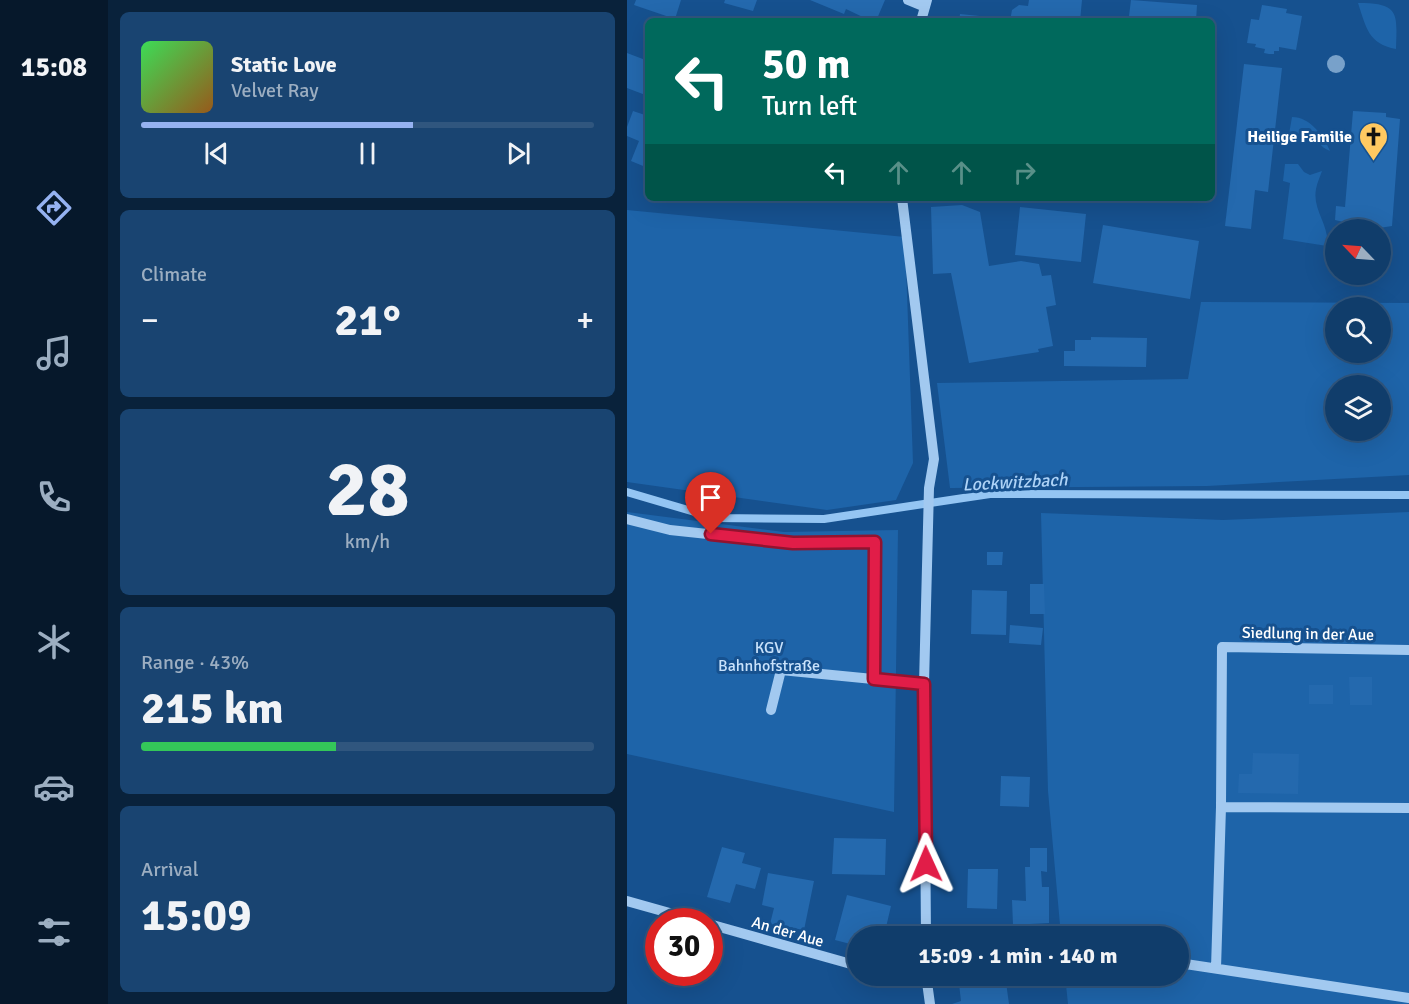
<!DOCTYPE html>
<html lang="en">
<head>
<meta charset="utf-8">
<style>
  body { margin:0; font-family:Signika,sans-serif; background:#194471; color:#f1f3f6; height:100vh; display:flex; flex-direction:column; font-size:22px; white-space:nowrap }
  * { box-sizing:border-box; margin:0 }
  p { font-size:20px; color:#9caec1 }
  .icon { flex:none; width:33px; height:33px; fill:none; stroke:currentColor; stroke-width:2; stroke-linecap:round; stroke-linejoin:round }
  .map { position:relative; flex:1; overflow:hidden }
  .side { display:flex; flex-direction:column; gap:12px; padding:12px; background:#09223b; width:519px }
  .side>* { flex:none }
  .banner { position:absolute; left:18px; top:18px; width:570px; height:183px; border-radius:9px; box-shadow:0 6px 24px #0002,0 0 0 2px #30567e; background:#00695c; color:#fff; overflow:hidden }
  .needle { width:39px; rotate:295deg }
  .fabs { position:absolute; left:698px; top:219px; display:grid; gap:12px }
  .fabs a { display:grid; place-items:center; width:66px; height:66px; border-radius:50%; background:#103d6b; box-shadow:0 6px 24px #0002,0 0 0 2px #30567e; font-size:30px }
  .speed { position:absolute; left:18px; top:908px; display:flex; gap:12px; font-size:30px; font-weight:700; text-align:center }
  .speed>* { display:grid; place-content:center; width:78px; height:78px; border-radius:50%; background:#103d6b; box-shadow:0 6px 24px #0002,0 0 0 2px #30567e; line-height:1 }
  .speed .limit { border:9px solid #d22; background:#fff; color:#111 }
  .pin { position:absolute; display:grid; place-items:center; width:51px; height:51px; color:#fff; margin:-62px -26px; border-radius:50% 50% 50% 0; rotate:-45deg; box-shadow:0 0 6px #0007 }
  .pin .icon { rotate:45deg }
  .me { position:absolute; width:66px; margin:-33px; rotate:359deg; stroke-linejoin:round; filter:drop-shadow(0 0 4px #0008) }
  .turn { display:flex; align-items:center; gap:21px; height:126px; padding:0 18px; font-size:27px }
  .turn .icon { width:78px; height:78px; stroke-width:2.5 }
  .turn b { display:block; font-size:42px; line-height:51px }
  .lanes { display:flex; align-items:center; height:57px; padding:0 18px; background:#0003; justify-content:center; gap:30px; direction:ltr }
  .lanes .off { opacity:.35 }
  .big { font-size:45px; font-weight:700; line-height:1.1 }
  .side .tile { flex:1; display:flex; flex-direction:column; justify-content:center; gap:9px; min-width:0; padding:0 21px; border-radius:9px; background:#194471 }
  .side .dial { align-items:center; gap:0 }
  .dial b { font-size:78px; line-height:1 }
  .song { display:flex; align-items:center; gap:18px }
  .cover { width:72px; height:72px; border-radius:9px; background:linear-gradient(135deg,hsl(130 70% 55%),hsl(30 70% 35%)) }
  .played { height:6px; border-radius:3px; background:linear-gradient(90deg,#95b2f1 60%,#30567e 60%) }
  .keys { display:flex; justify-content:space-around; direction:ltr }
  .heat { display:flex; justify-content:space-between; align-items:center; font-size:33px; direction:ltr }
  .charge { height:9px; border-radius:4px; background:linear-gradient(90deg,#34c759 43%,#30567e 0) }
  .trip { position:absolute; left:220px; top:926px; width:342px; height:60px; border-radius:30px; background:#103d6b; box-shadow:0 6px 24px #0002,0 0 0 2px #30567e; font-weight:700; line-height:60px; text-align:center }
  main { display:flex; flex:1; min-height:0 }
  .tab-bar { display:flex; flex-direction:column; width:108px; justify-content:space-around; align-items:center; background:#06182b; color:#9caec1 }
  .tab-bar .icon { width:42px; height:42px }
  .tab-bar .current { color:#95b2f1 }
  .tab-bar b { font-size:27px; color:#f1f3f6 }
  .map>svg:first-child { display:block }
</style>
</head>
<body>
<main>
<nav class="tab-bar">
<b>15:08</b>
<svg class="icon current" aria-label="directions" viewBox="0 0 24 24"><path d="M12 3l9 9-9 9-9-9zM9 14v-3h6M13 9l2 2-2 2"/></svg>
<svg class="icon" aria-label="music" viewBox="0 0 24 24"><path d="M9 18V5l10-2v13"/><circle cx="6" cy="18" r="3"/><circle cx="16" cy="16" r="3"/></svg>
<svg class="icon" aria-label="phone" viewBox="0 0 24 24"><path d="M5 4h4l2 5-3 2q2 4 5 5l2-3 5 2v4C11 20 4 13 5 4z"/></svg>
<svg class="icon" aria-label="climate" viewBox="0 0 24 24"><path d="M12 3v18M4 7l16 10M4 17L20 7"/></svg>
<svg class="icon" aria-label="car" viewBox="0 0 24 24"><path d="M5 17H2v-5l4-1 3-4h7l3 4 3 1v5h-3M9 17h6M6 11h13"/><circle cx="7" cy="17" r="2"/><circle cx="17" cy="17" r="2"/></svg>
<svg class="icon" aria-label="filters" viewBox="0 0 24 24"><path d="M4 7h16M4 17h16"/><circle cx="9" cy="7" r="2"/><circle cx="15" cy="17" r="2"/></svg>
</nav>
<section class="side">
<div class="tile">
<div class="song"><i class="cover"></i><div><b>Static Love</b><p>Velvet Ray</p></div></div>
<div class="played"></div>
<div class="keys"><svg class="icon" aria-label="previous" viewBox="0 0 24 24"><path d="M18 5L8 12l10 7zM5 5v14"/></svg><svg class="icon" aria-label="pause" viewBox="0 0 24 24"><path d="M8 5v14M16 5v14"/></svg><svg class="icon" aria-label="next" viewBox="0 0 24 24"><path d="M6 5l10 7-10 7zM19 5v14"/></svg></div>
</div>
<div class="tile"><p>Climate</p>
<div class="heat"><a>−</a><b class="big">21°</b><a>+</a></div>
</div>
<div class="tile dial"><b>28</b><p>km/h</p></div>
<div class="tile"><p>Range · 43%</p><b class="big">215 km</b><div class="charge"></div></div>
<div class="tile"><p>Arrival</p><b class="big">15:09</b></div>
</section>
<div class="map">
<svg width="782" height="1004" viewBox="0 0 782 1004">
  <rect width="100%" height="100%" fill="#16518f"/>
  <path fill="#1e64a9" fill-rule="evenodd" d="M731 3C773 3 770 13 769 49 741 44 739 27 731 3Z
    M665 117C683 117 697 136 703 151 692 147 692 139 680 135L670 140H661Z
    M658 164H671L677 172 683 175 695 171C693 177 690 183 689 189 685 210 703 225 700 246L656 239 663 183 656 181Z
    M0 210 278 237 286 463 269 500 200 510 0 482Z
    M574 302 782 303V475L580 486 323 488 310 383 561 379ZM708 308H753V352H708ZM708 386H753V430H708Z
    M0 512 157 532 271 530 267 812 0 754Z
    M782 512V1004H441L438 975H552V936H434L421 791 414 513 596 520Z"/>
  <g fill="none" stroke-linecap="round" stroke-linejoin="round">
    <path stroke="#94c5f3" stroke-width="8" d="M0 492 88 518 197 519 363 494 782 495"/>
  </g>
  <path fill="#2469ae" d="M9 0H54L48 19 7 5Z
    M98 0H130L126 11 97 3Z
    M183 0H258L249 21H244L219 9 217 14Z
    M402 0H455L453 21H383L385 10 392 5 401 6Z
    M504 0 570 5 569 21H497L502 16Z
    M635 5 660 9 659 13 675 16 669 50 652 47V51H647V54H642L637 53 638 49 628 47 629 44 620 43 624 19 632 20Z
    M333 14 382 19V21H332Z
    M0 53 21 61V96L0 88Z
    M617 64 655 68 641 192 628 190 624 229 598 226Z
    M6 111 21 116V168L4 161 12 141 0 136V127Z
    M726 111 759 113V117L773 119 765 226 746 229 708 220 709 206 718 207Z
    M335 205 353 212 362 266 394 261 412 264 415 276 424 275 429 305 419 307 426 346 411 349 412 352 342 363 324 273 306 274 304 207Z
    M393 207 459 214 454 262 388 255Z
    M476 225 572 241 563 299 466 283Z
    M464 337 520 338 519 367 437 366V351H448V340H464Z
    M360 552H376L375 565H360Z
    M403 584H417L418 614H403Z
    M345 590 380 591 379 635 344 634Z
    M383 625 416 628 414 645 382 643Z
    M722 677H745V705H723Z
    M682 685H706V704H682Z
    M626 753 672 754 671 794 611 793 612 774H625Z
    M374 776 403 777 402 807 373 806Z
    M207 838 259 839 258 875 205 874Z
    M95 847 118 853 115 863 134 868 128 889 109 884 103 903 80 897Z
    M403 848H420V872L414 871 415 887H422V923L386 925 385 900 399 901 398 867H403Z
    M341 869H371L370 909 340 908Z
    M141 873 187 881 177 930 143 924 147 908 135 905Z
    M220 895 264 906 257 936H231V946L208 940Z
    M331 975H378L382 1004H325L334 1001Z"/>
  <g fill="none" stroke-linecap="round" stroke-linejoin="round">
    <path stroke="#a2c9f0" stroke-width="10" d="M281 0 298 7
      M294 21 300 0
      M275 198 307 459 302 488 297 684 299 936
      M0 519 43 530 166 543 248 542 247 679
      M144 710 154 670 297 684
      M594 807 782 808
      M0 901 71 921
      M82 924 231 966
      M299 931 333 936
      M552 963 782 998
      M589 968 594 807 595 647 782 650
      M264 975 282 980 299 979
      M299 975 303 1004"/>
  </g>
  <circle fill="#78a1ca" cx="709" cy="64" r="9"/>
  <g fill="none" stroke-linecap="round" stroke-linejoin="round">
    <defs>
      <path id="route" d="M84 534 166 543 248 542 247 679 297 684 299 864"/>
    </defs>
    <use href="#route" stroke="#92132f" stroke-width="15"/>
    <use href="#route" stroke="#e11d48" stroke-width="10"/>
  </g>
  <defs>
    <symbol id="church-pin" viewBox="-11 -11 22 30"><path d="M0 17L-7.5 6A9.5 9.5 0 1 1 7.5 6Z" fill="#ffc961" stroke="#16518f"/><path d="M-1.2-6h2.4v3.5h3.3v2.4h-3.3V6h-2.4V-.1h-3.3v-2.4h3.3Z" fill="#111"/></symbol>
  </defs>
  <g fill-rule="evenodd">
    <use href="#church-pin" x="730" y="120" width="33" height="45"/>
  </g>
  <g text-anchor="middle" stroke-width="6" stroke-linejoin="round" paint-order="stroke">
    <g font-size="16" font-weight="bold" fill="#fff" stroke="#16518f" text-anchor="end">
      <text x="725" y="142">Heilige Familie</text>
    </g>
    <g font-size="16" fill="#fff" stroke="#16518f">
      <text transform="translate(681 633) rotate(1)" y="6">Siedlung in der Aue</text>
      <text transform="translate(161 931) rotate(16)" y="6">An der Aue</text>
    </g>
    <g font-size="16" fill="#c9e2fb" stroke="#16518f">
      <text x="142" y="653">KGV<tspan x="142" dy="18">Bahnhofstraße</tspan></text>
    </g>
    <g font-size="18" font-style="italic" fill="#aed3f7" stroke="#16518f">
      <text transform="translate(388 482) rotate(-3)" y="6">Lockwitzbach</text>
    </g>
  </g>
</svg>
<div class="fabs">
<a><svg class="needle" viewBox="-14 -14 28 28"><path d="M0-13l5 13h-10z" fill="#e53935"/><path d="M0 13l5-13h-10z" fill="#9caec1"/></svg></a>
<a><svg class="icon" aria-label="search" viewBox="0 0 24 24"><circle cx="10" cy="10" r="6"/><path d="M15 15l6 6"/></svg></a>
<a><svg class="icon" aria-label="layers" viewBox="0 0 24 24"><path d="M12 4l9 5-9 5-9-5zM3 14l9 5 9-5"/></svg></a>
</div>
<div class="speed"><div class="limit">30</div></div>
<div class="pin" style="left:84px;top:534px;background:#d93025"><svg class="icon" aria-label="arrive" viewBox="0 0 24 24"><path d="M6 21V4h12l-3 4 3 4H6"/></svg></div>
<svg class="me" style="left:299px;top:864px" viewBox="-20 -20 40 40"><path d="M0-17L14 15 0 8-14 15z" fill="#e11d48" stroke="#fff" stroke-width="4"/></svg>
<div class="trip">15:09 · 1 min · 140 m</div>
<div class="banner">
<div class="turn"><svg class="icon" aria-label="left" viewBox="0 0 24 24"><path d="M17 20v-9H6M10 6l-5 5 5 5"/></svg><div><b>50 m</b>Turn left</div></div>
<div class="lanes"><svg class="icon" aria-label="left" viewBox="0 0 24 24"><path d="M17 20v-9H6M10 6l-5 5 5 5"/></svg><svg class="icon off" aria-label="ahead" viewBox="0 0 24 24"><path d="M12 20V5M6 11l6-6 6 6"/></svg><svg class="icon off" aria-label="ahead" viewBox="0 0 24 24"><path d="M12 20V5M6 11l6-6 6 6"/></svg><svg class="icon off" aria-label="right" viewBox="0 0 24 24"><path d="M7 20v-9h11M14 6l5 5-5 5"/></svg></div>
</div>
</div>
</main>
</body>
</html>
